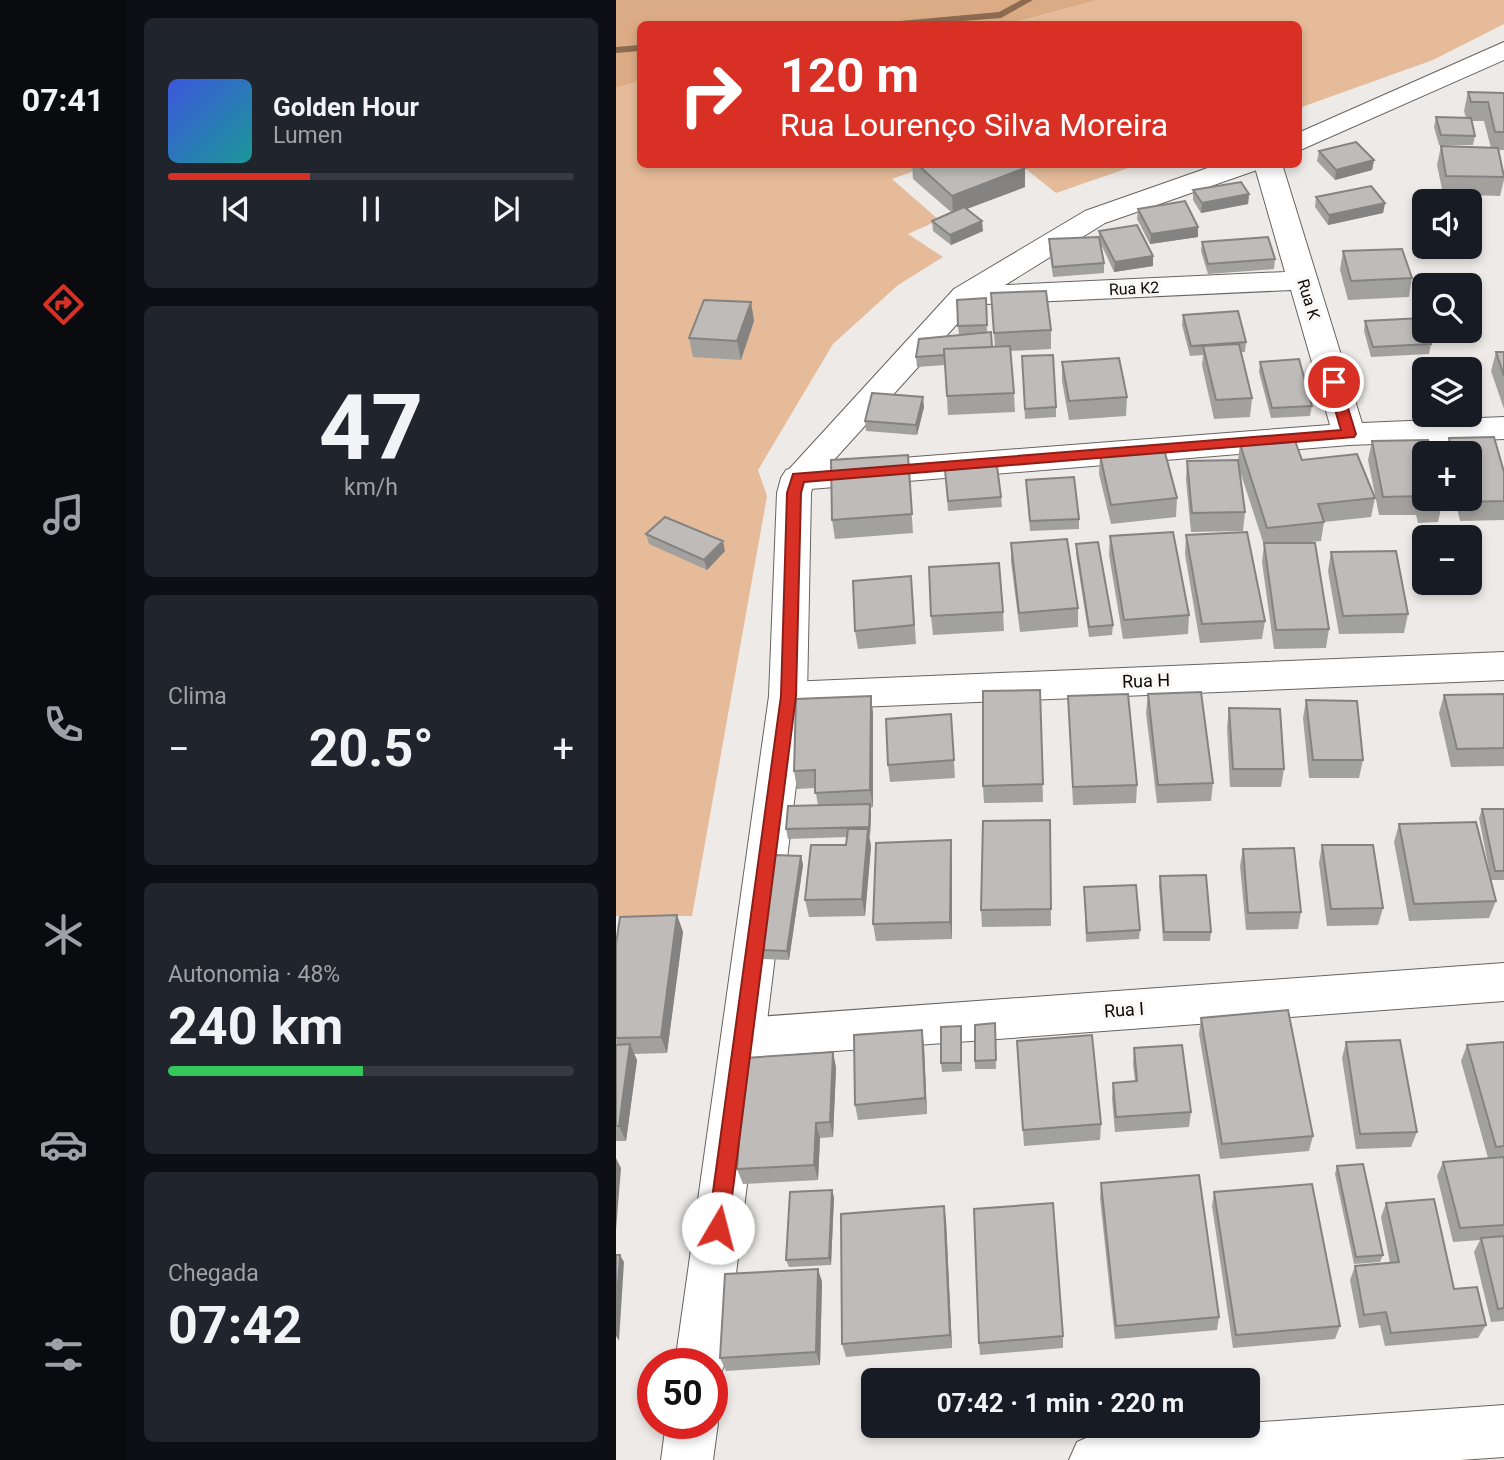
<!DOCTYPE html>
<html lang="pt">
<head>
<meta charset="utf-8">
<style>
  body { margin:0; font-family:Roboto,sans-serif; background:#20242c; color:#f1f3f6; height:100vh; display:flex; flex-direction:column; font-size:26px; white-space:nowrap }
  * { box-sizing:border-box; margin:0 }
  p { font-size:23px; color:#9ea1a6 }
  .icon { flex:none; width:38px; height:38px; fill:none; stroke:currentColor; stroke-width:2; stroke-linecap:round; stroke-linejoin:round }
  .map { position:relative; flex:1; overflow:hidden }
  .side { display:flex; flex-direction:column; gap:18px; padding:18px; background:#0d0f14; width:490px }
  .side>* { flex:none }
  .top-card { position:absolute; left:21px; top:21px; width:665px; height:147px; border-radius:10px; box-shadow:0 4px 10px #0003; background:#d93025; color:#fff; overflow:hidden }
  .controls { position:absolute; left:796px; top:189px; display:grid; gap:14px }
  .controls a { display:grid; place-items:center; width:70px; height:70px; border-radius:10px; background:#171b24; box-shadow:0 4px 10px #0003; font-size:35px }
  .speed { position:absolute; left:21px; top:1348px; display:flex; gap:14px; font-size:35px; font-weight:700; text-align:center }
  .speed>* { display:grid; place-content:center; width:91px; height:91px; border-radius:50%; background:#171b24; box-shadow:0 4px 10px #0003; line-height:1 }
  .speed .limit { border:10px solid #d22; background:#fff; color:#111 }
  .pin { position:absolute; display:grid; place-items:center; width:60px; height:60px; color:#fff; margin:-30px; border:4px solid #fff; border-radius:50%; box-shadow:0 2px 7px #0007 }
  .me { position:absolute; width:77px; margin:-38px; rotate:8deg; stroke-linejoin:round; filter:drop-shadow(0 0 5px #0008) }
  .turn { display:flex; align-items:center; gap:24px; height:147px; padding:0 28px; font-size:32px }
  .turn .icon { width:91px; height:91px; stroke-width:2.5 }
  .turn b { display:block; font-size:49px; line-height:60px }
  .big { font-size:52px; font-weight:700; line-height:1.1 }
  .side .tile { flex:1; display:flex; flex-direction:column; justify-content:center; gap:10px; min-width:0; padding:0 24px; border-radius:10px; background:#20242c }
  .side .dial { align-items:center; gap:0 }
  .dial b { font-size:91px; line-height:1 }
  .song { display:flex; align-items:center; gap:21px }
  .cover { width:84px; height:84px; border-radius:10px; background:linear-gradient(135deg,hsl(230 70% 55%),hsl(180 70% 35%)) }
  .played { height:7px; border-radius:4px; background:linear-gradient(90deg,#d93025 35%,#363941 35%) }
  .keys { display:flex; justify-content:space-around; direction:ltr }
  .heat { display:flex; justify-content:space-between; align-items:center; font-size:38px; direction:ltr }
  .charge { height:10px; border-radius:5px; background:linear-gradient(90deg,#34c759 48%,#363941 0) }
  .trip { position:absolute; left:245px; top:1368px; width:399px; height:70px; border-radius:10px; background:#171b24; box-shadow:0 4px 10px #0003; font-weight:700; line-height:70px; text-align:center }
  main { display:flex; flex:1; min-height:0 }
  .menu { display:flex; flex-direction:column; width:126px; justify-content:space-around; align-items:center; background:#090b0e; color:#9ea1a6 }
  .menu .icon { width:49px; height:49px }
  .menu .selected { color:#d93025 }
  .menu b { font-size:32px; color:#f1f3f6 }
  .map>svg:first-child { display:block }
</style>
</head>
<body>
<main>
<nav class="menu">
<b>07:41</b>
<svg class="icon selected" aria-label="directions" viewBox="0 0 24 24"><path d="M12 3l9 9-9 9-9-9zM9 14v-3h6M13 9l2 2-2 2"/></svg>
<svg class="icon" aria-label="music" viewBox="0 0 24 24"><path d="M9 18V5l10-2v13"/><circle cx="6" cy="18" r="3"/><circle cx="16" cy="16" r="3"/></svg>
<svg class="icon" aria-label="phone" viewBox="0 0 24 24"><path d="M5 4h4l2 5-3 2q2 4 5 5l2-3 5 2v4C11 20 4 13 5 4z"/></svg>
<svg class="icon" aria-label="climate" viewBox="0 0 24 24"><path d="M12 3v18M4 7l16 10M4 17L20 7"/></svg>
<svg class="icon" aria-label="car" viewBox="0 0 24 24"><path d="M5 17H2v-5l4-1 3-4h7l3 4 3 1v5h-3M9 17h6M6 11h13"/><circle cx="7" cy="17" r="2"/><circle cx="17" cy="17" r="2"/></svg>
<svg class="icon" aria-label="filters" viewBox="0 0 24 24"><path d="M4 7h16M4 17h16"/><circle cx="9" cy="7" r="2"/><circle cx="15" cy="17" r="2"/></svg>
</nav>
<section class="side">
<div class="tile">
<div class="song"><i class="cover"></i><div><b>Golden Hour</b><p>Lumen</p></div></div>
<div class="played"></div>
<div class="keys"><svg class="icon" aria-label="previous" viewBox="0 0 24 24"><path d="M18 5L8 12l10 7zM5 5v14"/></svg><svg class="icon" aria-label="pause" viewBox="0 0 24 24"><path d="M8 5v14M16 5v14"/></svg><svg class="icon" aria-label="next" viewBox="0 0 24 24"><path d="M6 5l10 7-10 7zM19 5v14"/></svg></div>
</div>
<div class="tile dial"><b>47</b><p>km/h</p></div>
<div class="tile"><p>Clima</p>
<div class="heat"><a>−</a><b class="big">20.5°</b><a>+</a></div>
</div>
<div class="tile"><p>Autonomia · 48%</p><b class="big">240 km</b><div class="charge"></div></div>
<div class="tile"><p>Chegada</p><b class="big">07:42</b></div>
</section>
<div class="map">
<svg width="888" height="1460" viewBox="0 0 888 1460">
  <rect width="100%" height="100%" fill="#edeae7"/>
  <path fill="#e5bb9a" d="M482 0H888V24L817 60 683 108 682 24H393Z
    M24 81V164L314 165 276 179 323 220 292 234 327 257 282 285 217 344 142 470 151 496 76 916H0V88Z
    M405 165H521L440 193Z"/>
  <path fill="#dbab85" d="M0 0H482L393 24H24V81L0 88Z"/>
  <g fill="none" stroke-linecap="round" stroke-linejoin="round">
    <path fill="#8c6b50" fill-rule="evenodd" d="M405 0H417L385 18 309 24H279L284 21 383 12Z
      M24 45V51L0 53V47Z"/>
    <defs>
      <path id="minor" d="M638 164H666L746 423 888 417V439L733 445 182 490 170 486 165 478 170 470 182 466 714 425 675 290 349 305 338 303 334 296 338 289 349 287 669 272Z
        M888 652V680L172 710 159 706 153 696 159 686 172 682Z
        M888 963V1001L127 1058 111 1052 105 1038 111 1024 127 1018Z
        M888 1405V1457L844 1460H453L461 1442 479 1434 632 1426V1423Z"/>
      <path id="secondary" d="M888 42V60L682 151V133Z
        M603 164H645L641 170 489 223 360 303 198 482 195 493 191 696 109 1363 102 1381 96 1383V1363H59L153 696 161 493 165 478 338 289 469 211Z
        M96 1410 102 1423 97 1460H45L50 1423H96Z"/>
    </defs>
    <use href="#minor" stroke="#676462" stroke-width="2"/>
    <use href="#secondary" stroke="#676462" stroke-width="2"/>
    <use href="#minor" fill="#fff" fill-rule="evenodd"/>
    <use href="#secondary" fill="#fff" fill-rule="evenodd"/>
  </g>
  <path fill="#a3a19e" d="M852 92 888 93V150H883L888 174V180L884 196 827 194 821 165 825 146 875 148 868 121H856L859 136 857 145H823L818 127 820 117 850 118 848 111Z
    M703 151 758 160 756 170 719 180 701 161Z
    M296 164H404L409 168V187L351 209 367 231 335 245 317 231 316 221 335 212 297 179Z
    M577 190 633 194 632 204 585 213 577 200Z
    M700 197 769 203 767 213 712 225 699 207Z
    M522 209 582 237 534 244 521 219Z
    M483 231 537 256V266L498 272 485 244 488 263V273L437 277 433 249V239L483 237Z
    M586 242 659 259 658 269 592 274 585 251Z
    M727 251 796 278 793 297 732 300 724 270Z
    M375 293 435 330V349L394 351 398 393 399 412 332 415 329 365 301 367 300 357 343 335 342 326 370 298 371 332 376 347H379Z
    M135 302 138 321 125 360 77 357 73 338Z
    M567 315 630 342 629 352H625L636 398 634 417 598 419 586 365 587 355 574 356 566 325Z
    M749 321 815 344 813 354 755 357 748 331Z
    M880 352H888V409L875 371Z
    M406 356 440 407V417L409 419Z
    M446 362 511 397 510 416 453 420 446 381Z
    M644 362 696 406 694 416 655 418 643 372Z
    M308 407 301 435 250 431 249 421Z
    M833 438 888 472V520L844 521 839 499H854V453H817L819 442H832Z
    M756 441 826 504 822 522 802 523 800 515H763L752 460Z
    M624 444 759 498 755 517 708 522 705 541 685 543 713 629 710 648 658 649 646 562 648 545 623 468 629 512 627 531 575 532 570 480 571 461 622 460Z
    M484 455 561 498 560 517 495 524 483 474Z
    M329 470 385 497 386 507 332 511Z
    M293 474 297 533 219 539 216 520Z
    M410 480 463 519V529L414 531Z
    M30 534 109 551 91 570 33 544Z
    M570 535 649 621 646 639 584 643 569 554Z
    M494 536 573 615 572 634 507 639 493 555Z
    M395 543 462 608V627L404 632 395 562Z
    M460 544 497 625 496 635 473 637 460 554Z
    M715 552 792 614 788 633 723 634 712 571Z
    M297 595 300 644 242 649 239 631Z
    M387 612 388 631 317 635 315 616Z
    M424 690 427 802 368 803 367 786Z
    M532 694 597 783 595 801 541 803 530 713Z
    M888 694V766L835 767 823 713 828 695Z
    M255 696 257 714V807L254 808 255 814 254 836H253L255 846 249 916 193 917 189 900 230 845 231 837 172 839 170 829 202 805 199 788 181 789 178 771Z
    M452 696 521 785 520 803 457 805Z
    M690 700 747 760 743 778H693L687 718Z
    M613 708 668 769 665 787H614L611 727Z
    M335 714 339 778 274 782 272 765Z
    M866 809H888V880H875L863 818Z
    M434 820 435 926 366 927 365 910Z
    M783 824 880 901 873 918 793 921 778 842Z
    M706 845 767 908 762 925 711 926 703 863Z
    M627 849 685 912 682 929 630 930 624 866Z
    M185 856 187 865 173 960 146 959 143 950Z
    M336 857V939L260 941 257 924Z
    M544 876 595 932 594 941H547L543 885Z
    M468 887 524 930 523 939 470 942Z
    M61 915 67 932 51 1053 18 1054 21 1060 10 1141H0V944Z
    M585 1018 697 1136 693 1151 604 1159 583 1034Z
    M379 1023 380 1069H359V1061Z
    M306 1030 308 1046 311 1114 242 1120 239 1105Z
    M346 1035V1071L326 1072 325 1063Z
    M401 1041 485 1124 484 1140 408 1146Z
    M730 1042 801 1132 795 1147 740 1149 726 1058Z
    M888 1042V1321L875 1322 858 1252 864 1240 837 1242 821 1176 827 1162 872 1158 845 1061 851 1045Z
    M518 1048 575 1112 573 1127 499 1132 496 1099 497 1083 519 1081 517 1064Z
    M217 1052 220 1068 217 1137 204 1138 202 1180 127 1184 121 1169Z
    M721 1166 767 1255 764 1262 738 1264 719 1174Z
    M485 1183 603 1317 601 1330 499 1339 484 1198Z
    M598 1192 724 1326 719 1339 617 1348 596 1206Z
    M218 1197 215 1265 173 1267 170 1260Z
    M770 1203 838 1289 870 1325 862 1338 769 1346 764 1325 743 1328 734 1280 739 1266 774 1263 765 1217Z
    M328 1206 330 1220 336 1348 230 1357 226 1344Z
    M202 1269 206 1282 204 1365 110 1371 104 1358Z
    M447 1336V1348L364 1355 363 1343Z"/>
  <path fill="#858381" d="M758 160 756 170 719 180 720 170Z
    M409 168V187L337 214 336 196Z
    M633 194 632 204 585 213 586 203Z
    M769 203 767 213 712 225 713 215Z
    M366 221 367 231 335 245 334 235Z
    M582 227V237L534 244 535 234Z
    M537 256V266L498 272 499 262Z
    M135 302 138 321 125 360 121 341Z
    M307 397 308 407 301 435 300 425Z
    M107 541 109 551 91 570 88 560Z
    M255 696 257 714V807L254 790Z
    M254 804 255 814 254 836 253 827Z
    M252 829 255 846 249 916 246 899Z
    M335 840 336 857V939L334 922Z
    M185 856 187 865 173 960 171 951Z
    M61 915 67 932 51 1053 45 1037Z
    M306 1030 308 1046 311 1114 309 1098Z
    M14 1044 21 1060 10 1141 3 1126Z
    M217 1052 220 1068 217 1137 214 1122Z
    M200 1123 204 1138 202 1180 198 1165Z
    M0 1158 5 1168 0 1230Z
    M216 1190 218 1197 215 1265 213 1258Z
    M328 1206 330 1220 336 1348 334 1335Z
    M4 1255 8 1262 3 1341 0 1336V1313Z
    M202 1269 206 1282 204 1365 200 1352Z"/>
  <path fill="#bebbb8" stroke="#858381" stroke-width="2" d="M852 92 888 93V132H879L872 102H855Z
    M820 117 855 118 859 136 825 135Z
    M740 142 758 160 720 170 703 151Z
    M825 146 882 148 888 177 830 176Z
    M301 164H404L409 168 336 196Z
    M625 182 633 194 586 203 577 190Z
    M755 186 769 203 713 215 700 197Z
    M569 201 582 227 535 234 522 209Z
    M348 207 366 221 334 235 316 221Z
    M521 225 537 256 499 262 483 231Z
    M483 237 488 263 437 267 433 239Z
    M652 237 659 259 592 264 586 242Z
    M786 249 796 278 735 281 727 251Z
    M430 291 435 330 378 333 375 293Z
    M370 298 371 325 342 326 341 300Z
    M88 300 135 302 121 341 73 338Z
    M622 311 630 342 575 346 567 315Z
    M806 318 808 325V331H810L815 344 757 347 749 321Z
    M375 332 376 347 328 349V355L300 357 303 339Z
    M623 344 636 398 600 400 587 346Z
    M394 346 398 393 331 396 328 349Z
    M880 352H888V376Z
    M437 355 440 407 409 409 406 356Z
    M503 358 511 397 453 401 446 362Z
    M683 359 696 406 656 408 644 362Z
    M256 393 307 397 300 425 249 421Z
    M878 437 888 472V501L849 502 848 499H854V453H822L819 442H834L833 438Z
    M678 438 686 460 741 454 759 498 702 504 708 522 651 528 624 444Z
    M812 440 815 453H808V499H825L826 504H806L804 496 767 497 756 441Z
    M548 449 561 498 495 505 484 455Z
    M292 455 296 514 216 520 215 460Z
    M622 460 629 512 576 513 571 461Z
    M381 466 385 497 332 501 329 470Z
    M458 477 463 519 414 521 410 480Z
    M49 517 107 541 88 560 30 534Z
    M557 532 573 615 508 620 494 536Z
    M631 532 649 621 586 624 570 535Z
    M451 539 462 608 403 613 395 543Z
    M482 542 497 625 473 627 460 544Z
    M648 543H699L713 629 660 630Z
    M780 551 792 614 727 616 715 552Z
    M383 563 387 612 315 616 313 567Z
    M295 576 298 625 239 631 237 581Z
    M424 690 427 784 367 786V691Z
    M585 692 597 783 542 785 532 694Z
    M512 694 521 785 457 787 452 696Z
    M888 694V748L841 749 828 695Z
    M255 696 254 790 199 793V770L178 771 180 699Z
    M690 700 741 701 747 760H697Z
    M613 708 664 709 668 769H617Z
    M335 714 338 760 272 765 270 719Z
    M254 804 253 827 170 829 172 806Z
    M866 809H888V871H879Z
    M434 820 435 909 365 910 367 821Z
    M860 822 880 901 798 904 783 824Z
    M232 829H252L246 899 189 900 195 845H230Z
    M335 840 334 922 257 924 260 843Z
    M706 845H757L767 908 715 909Z
    M678 848 685 912 632 913 627 849Z
    M159 855 185 856 171 951 143 950Z
    M590 875 595 932H548L544 876Z
    M520 885 524 930 471 933 468 887Z
    M61 915 45 1037 0 1038V944L4 917Z
    M672 1010 697 1136 606 1144 585 1018Z
    M379 1023 380 1060 359 1061V1025Z
    M345 1026V1063H325V1027Z
    M306 1030 309 1098 239 1105 238 1035Z
    M476 1035 485 1124 407 1130 401 1041Z
    M784 1040 801 1132 744 1134 730 1042Z
    M888 1042V1146L880 1147 851 1045Z
    M14 1044 3 1126H0V1045Z
    M566 1045 575 1112 500 1117 497 1083 521 1081 518 1048Z
    M217 1052 214 1122 200 1123 198 1165 121 1169 129 1058Z
    M888 1157V1225L844 1228 827 1162Z
    M747 1164 767 1255 740 1257 721 1166Z
    M583 1175 603 1317 500 1326 485 1183Z
    M696 1184 724 1326 620 1335 598 1192Z
    M216 1190 213 1258 170 1260 174 1192Z
    M818 1199 838 1289 861 1287 870 1325 775 1333 770 1312 748 1315 739 1266 783 1262 770 1203Z
    M437 1203 447 1336 363 1343 358 1209Z
    M328 1206 334 1335 226 1344 225 1214Z
    M888 1236V1308L882 1309 865 1238Z
    M0 1255H4L0 1313Z
    M202 1269 200 1352 104 1358 109 1274Z"/>
  <path fill="#d93025" stroke="#8d1f18" stroke-width="2" d="M718 378 724 382 740 434 738 437 188 482 185 493 180 696 112 1228 109 1235 102 1237 95 1235 92 1228 165 696 171 493 177 474 725 430 711 382Z"/>
  <g text-anchor="middle" stroke-width="6" stroke-linejoin="round" paint-order="stroke">
    <g font-size="16" fill="#0d0c0b" stroke="#faf7f4">
      <text transform="translate(518 288) rotate(-3)" y="6">Rua K2</text>
      <text transform="translate(693 299) rotate(73)" y="6">Rua K</text>
    </g>
    <g font-size="18" fill="#0d0c0b" stroke="#faf7f4">
      <text transform="translate(530 681) rotate(-2)" y="6">Rua H</text>
      <text transform="translate(508 1010) rotate(-4)" y="6">Rua I</text>
    </g>
  </g>
</svg>
<div class="controls">
<a><svg class="icon" aria-label="sound" viewBox="0 0 24 24"><path d="M4 9h4l5-4v14l-5-4H4zM17 9q2 3 0 6"/></svg></a>
<a><svg class="icon" aria-label="search" viewBox="0 0 24 24"><circle cx="10" cy="10" r="6"/><path d="M15 15l6 6"/></svg></a>
<a><svg class="icon" aria-label="layers" viewBox="0 0 24 24"><path d="M12 4l9 5-9 5-9-5zM3 14l9 5 9-5"/></svg></a>
<a>+</a>
<a>−</a>
</div>
<div class="speed"><div class="limit">50</div></div>
<div class="pin" style="left:718px;top:382px;background:#d93025"><svg class="icon" aria-label="arrive" viewBox="0 0 24 24"><path d="M6 21V4h12l-3 4 3 4H6"/></svg></div>
<svg class="me" style="left:102px;top:1228px" viewBox="-20 -20 40 40"><circle r="19" fill="#fff"/><path d="M0-13L10 11 0 6-10 11z" fill="#d93025"/></svg>
<div class="trip">07:42 · 1 min · 220 m</div>
<div class="top-card">
<div class="turn"><svg class="icon" aria-label="right" viewBox="0 0 24 24"><path d="M7 20v-9h11M14 6l5 5-5 5"/></svg><div><b>120 m</b>Rua Lourenço Silva Moreira</div></div>
</div>
</div>
</main>
</body>
</html>
